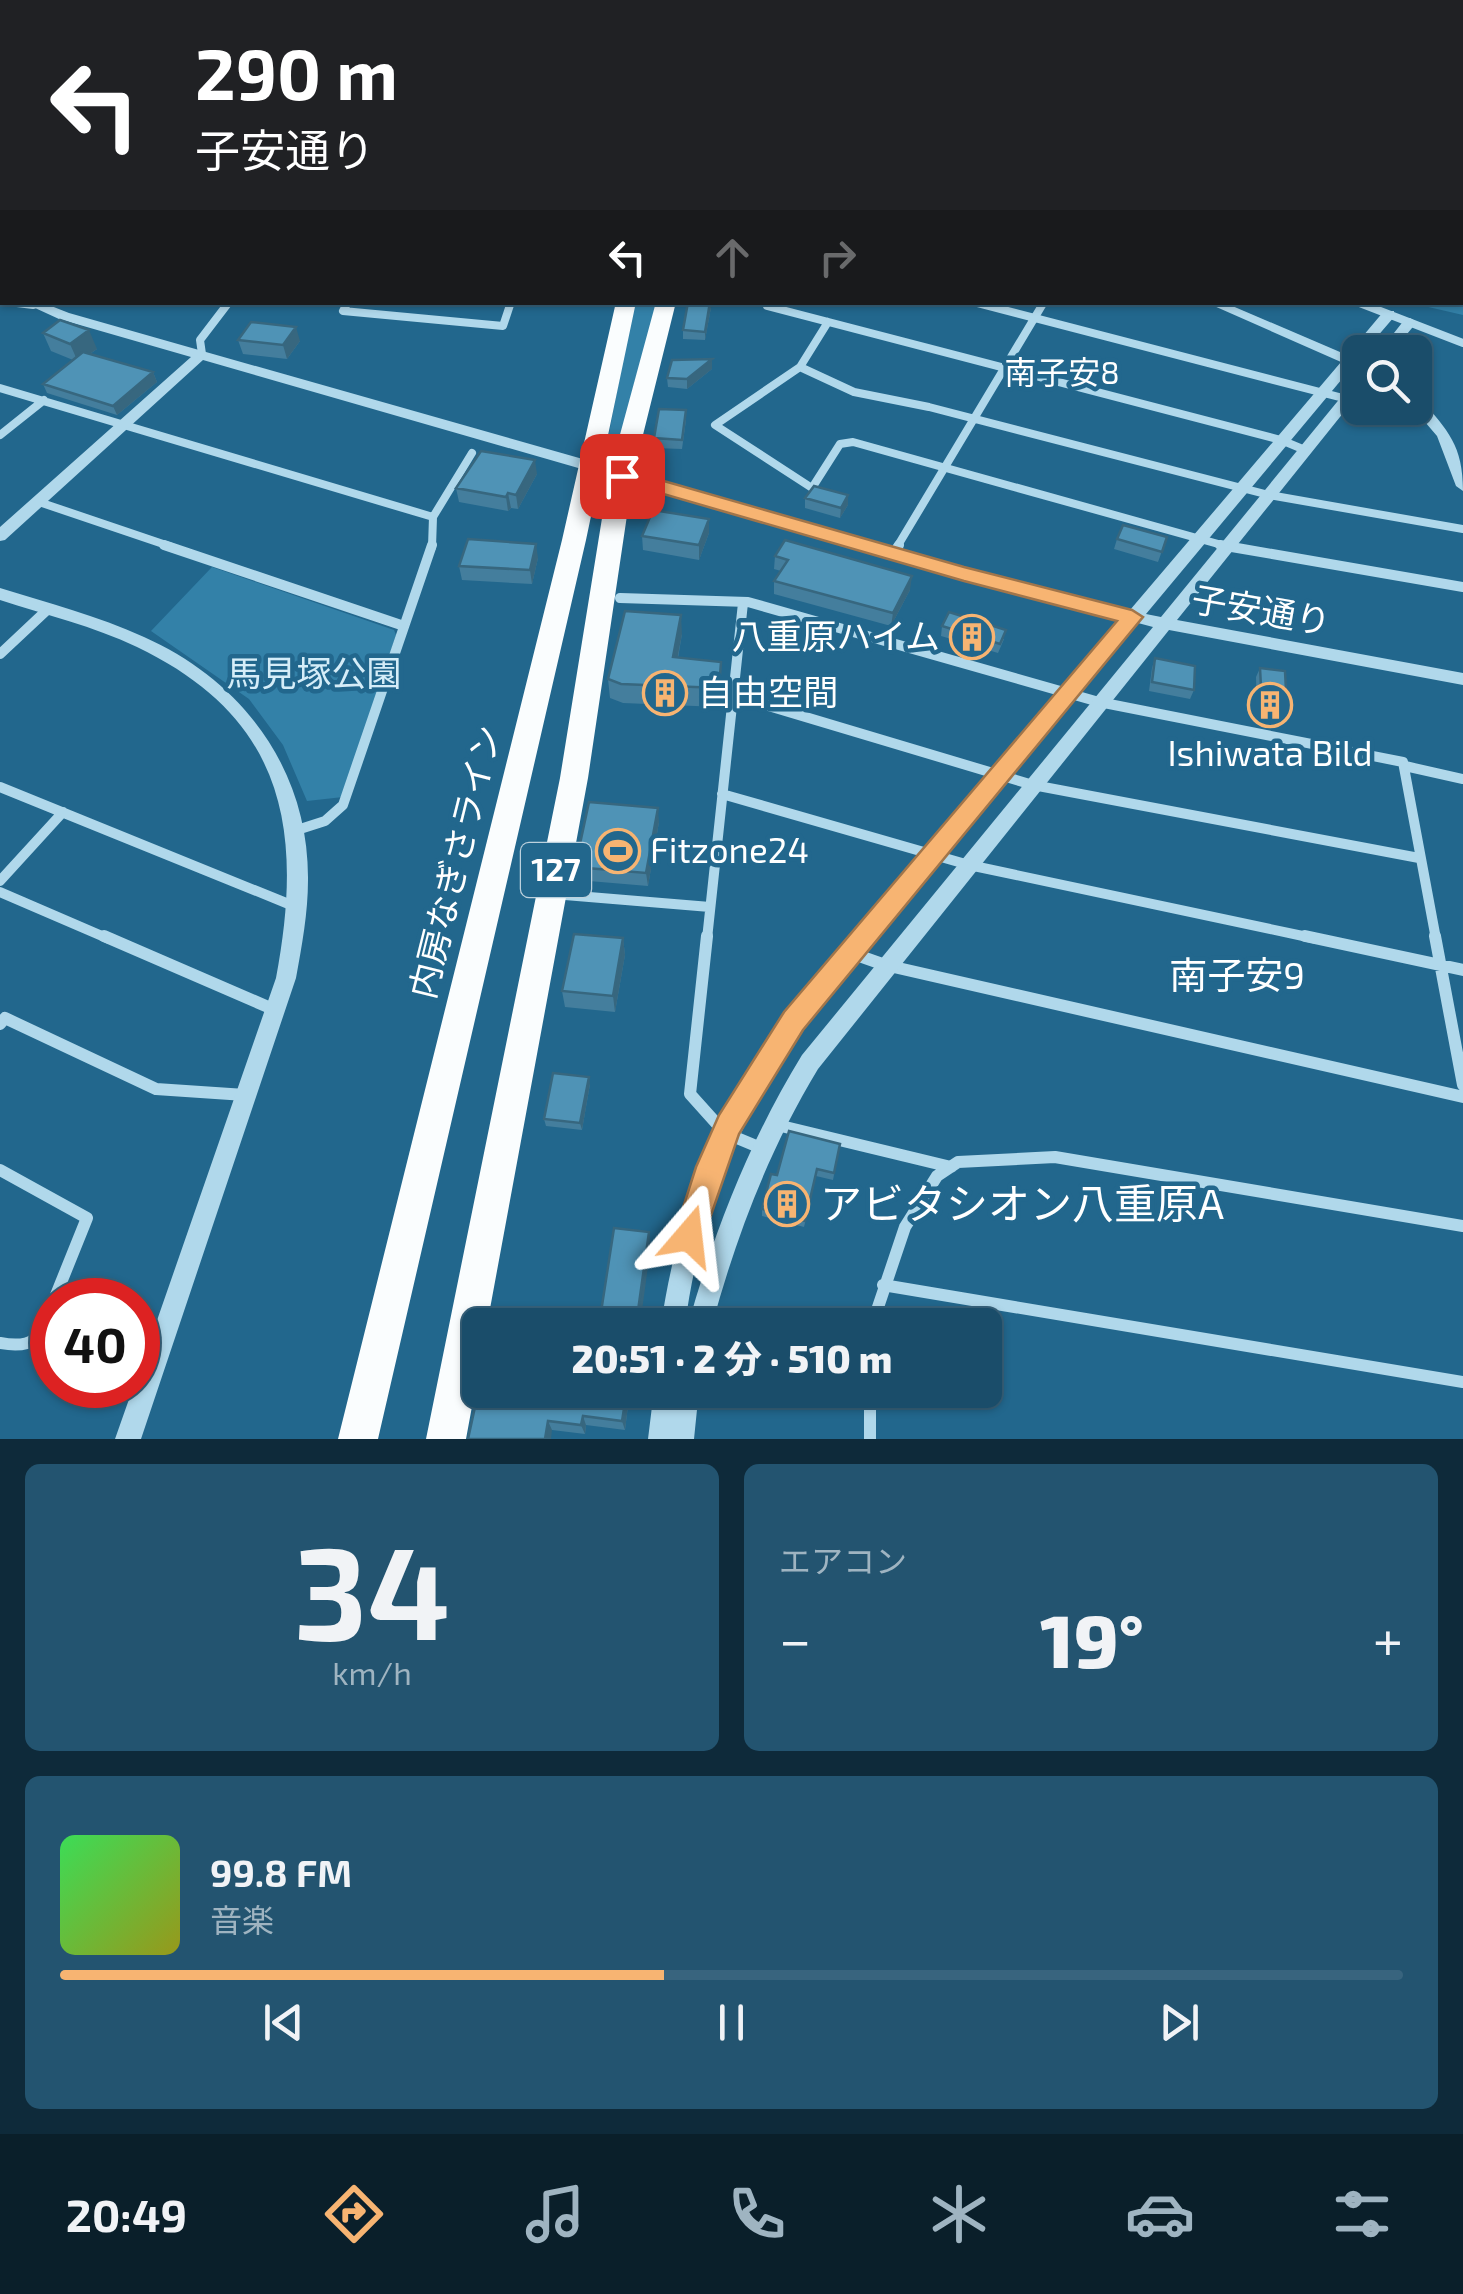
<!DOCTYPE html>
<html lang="ja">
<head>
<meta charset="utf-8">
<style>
  body { margin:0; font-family:"Exo 2","Noto Sans JP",sans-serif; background:#235470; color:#f1f3f6; height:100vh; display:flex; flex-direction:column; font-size:38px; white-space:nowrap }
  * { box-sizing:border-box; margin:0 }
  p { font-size:32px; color:#9fb4c1 }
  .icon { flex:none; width:55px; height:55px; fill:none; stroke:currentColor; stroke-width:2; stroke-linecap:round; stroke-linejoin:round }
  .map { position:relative; height:1439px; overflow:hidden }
  .panel { display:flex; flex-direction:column; gap:25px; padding:25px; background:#0e2a3a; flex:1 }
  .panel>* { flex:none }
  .top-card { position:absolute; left:0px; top:0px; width:1465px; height:305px; box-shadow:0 2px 8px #0004,0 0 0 2px #38647e; background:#202124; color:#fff; overflow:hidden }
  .fabs { position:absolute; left:1342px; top:335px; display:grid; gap:20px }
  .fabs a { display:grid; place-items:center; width:90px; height:90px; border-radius:15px; background:#1a4d6a; box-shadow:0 2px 8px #0004,0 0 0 2px #38647e; font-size:50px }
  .speed { position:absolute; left:30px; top:1278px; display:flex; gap:20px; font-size:50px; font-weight:700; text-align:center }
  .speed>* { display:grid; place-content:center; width:130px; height:130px; border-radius:50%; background:#1a4d6a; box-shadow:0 2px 8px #0004,0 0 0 2px #38647e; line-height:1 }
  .speed .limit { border:15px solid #d22; background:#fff; color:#111 }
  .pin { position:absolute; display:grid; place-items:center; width:85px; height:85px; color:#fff; margin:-42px; border-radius:20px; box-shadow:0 5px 15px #0006 }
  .me { position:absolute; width:110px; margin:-55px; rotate:17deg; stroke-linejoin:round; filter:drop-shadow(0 0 8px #0008) }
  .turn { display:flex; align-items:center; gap:35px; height:210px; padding:0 30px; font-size:45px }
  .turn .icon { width:130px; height:130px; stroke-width:2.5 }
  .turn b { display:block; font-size:70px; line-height:85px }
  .lanes { display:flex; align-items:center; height:95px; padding:0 30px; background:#0003; justify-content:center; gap:50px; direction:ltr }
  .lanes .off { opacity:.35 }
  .big { font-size:75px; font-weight:800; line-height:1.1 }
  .panel .card { flex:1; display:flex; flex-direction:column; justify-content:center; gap:15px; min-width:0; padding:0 35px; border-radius:15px; background:#235470 }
  .panel .dial { align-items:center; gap:0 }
  .dial b { font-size:130px; line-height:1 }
  .song { display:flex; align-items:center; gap:30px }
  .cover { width:120px; height:120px; border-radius:15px; background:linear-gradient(135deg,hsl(130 70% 55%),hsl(60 70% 35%)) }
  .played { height:10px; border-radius:5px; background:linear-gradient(90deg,#f7b472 45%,#38647e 45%) }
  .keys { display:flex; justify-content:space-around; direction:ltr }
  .heat { display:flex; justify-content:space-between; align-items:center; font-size:55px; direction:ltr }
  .panel .tiles { flex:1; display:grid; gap:25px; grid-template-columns:1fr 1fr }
  .card:last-child { grid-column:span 2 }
  .trip { position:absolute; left:462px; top:1308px; width:540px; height:100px; border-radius:15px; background:#1a4d6a; box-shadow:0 2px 8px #0004,0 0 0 2px #38647e; font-weight:800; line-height:100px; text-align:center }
  .tabs { display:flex; height:160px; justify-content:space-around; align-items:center; background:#0a1f2a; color:#9fb4c1 }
  .tabs .icon { width:70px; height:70px }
  .tabs .on { color:#f7b472 }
  .tabs b { font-size:45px; color:#f1f3f6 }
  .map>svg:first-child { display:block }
</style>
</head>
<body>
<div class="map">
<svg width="1463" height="1439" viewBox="0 0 1463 1439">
  <rect width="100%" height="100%" fill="#22678d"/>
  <path fill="#3381a8" d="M839 0H1463V315L1411 303 1462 302V2Z
    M634 303H660L635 380 619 446 615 455 605 454Z
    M212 567 394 630 396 635 343 797 307 801 283 745 249 699 151 631Z"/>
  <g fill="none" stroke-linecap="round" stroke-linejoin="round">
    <path stroke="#b0d8eb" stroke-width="6" d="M482 0 488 2
      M18 2 29 0
      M104 2 111 0
      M184 2 192 0
      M265 2 271 0
      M588 2 595 0
      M722 2H734
      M0 149 2 153"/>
    <path stroke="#b0d8eb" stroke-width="8" d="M9 302 33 305
      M348 302 343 311 503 326 511 302
      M767 302V306L1281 440 1305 450
      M973 302 1347 399
      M1357 302 1463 343
      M828 322 800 367 715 425 812 488 840 444 853 442 1229 547
      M202 354 200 340 229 302
      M800 367 854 392 929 407 1269 495 1463 529
      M0 388 433 517
      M0 435 44 400
      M39 502 172 547
      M432 547 433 517 472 453
      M897 547 1044 302"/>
    <path stroke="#b0d8eb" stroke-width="10" d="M164 545 404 626
      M1220 545 1463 587
      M893 554 899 545
      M620 598 748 602 1099 702 1403 762 1436 939
      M0 654 47 610
      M732 695 1033 785 1419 858
      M1405 766 1463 779
      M0 787 296 907
      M722 794 969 865 1317 939
      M297 830 325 821 343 805 432 545
      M0 881 63 812
      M0 892 109 939
      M565 895 710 907
      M707 939 743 603"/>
    <path stroke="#b0d8eb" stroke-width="12" d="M104 936 275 1010
      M707 936 690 1094 725 1133 761 1148
      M1305 936 1463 970
      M1435 936 1463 1085
      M851 953 885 965 1463 1097
      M0 1024 5 1018 156 1089 245 1095
      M777 1125 951 1167
      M0 1170 87 1218 54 1300
      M883 1285 1463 1382
      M872 1325 905 1227 937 1176 958 1162 1055 1157 1463 1226
      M0 1343C38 1350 40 1335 52 1304
      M870 1390V1439"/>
    <path fill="#b0d8eb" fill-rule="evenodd" d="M676 0H725L727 2H680Z
      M0 107H2V113H0Z
      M0 284 2 285V293L0 292Z
      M22 302H41L69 313 1047 591 1130 610 1341 362 1205 302H1223L1347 355 1384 311H1394V317L1364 352H1360V369L1352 367 1146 614 1161 617 1355 380 1360 379V392L1177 620 1463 673V685L1169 630 818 1069C769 1150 737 1234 712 1325H688C715 1229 750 1140 802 1055L1153 627 1138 623 801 1028C737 1127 701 1207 685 1325H661C679 1203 718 1116 787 1014L1122 620 1047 603 203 360 5 540 0 541V527L191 357 59 319Z
      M1410 318 1417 322 1392 352H1379L1405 319Z
      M1415 397 1420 398C1448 431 1463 445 1463 491L1456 486 1437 436 1413 408Z
      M0 588C48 603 98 616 144 637 243 681 309 770 308 880 308 913 302 945 296 978L141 1439H115L134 1385H138V1375L276 978C304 829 285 718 137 647 93 626 46 615 0 600Z
      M654 1390H699L694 1439H648Z"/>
    <path fill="#fafdfe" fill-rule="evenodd" d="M696 0H710V2H696Z
      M616 302H636L586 540 378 1439H338L562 540Z
      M656 302H676L633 475 588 778 487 1325H480V1363L466 1439H426L560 778 609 475Z"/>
  </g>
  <path fill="#447e9d" d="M688 302H712L705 340 683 339V330Z
    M43 333 97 349 90 354 153 372 157 382 117 415 47 393 43 384 73 360 51 351Z
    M238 340 300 341 287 359 243 354Z
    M712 369 687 389 668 387 667 378Z
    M686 410V420L682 449 654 448V438Z
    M537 474 518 509 511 508 508 511 459 502 456 488Z
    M805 498 848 505 840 518 805 508Z
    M709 533 699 560 643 550 642 536Z
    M1167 537 1158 562 1114 549 1117 539Z
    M775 556 910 590 891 626 774 594V581L781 571 774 569Z
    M538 558 532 584 462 580 459 566Z
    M942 626 1004 639 998 653 941 636Z
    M682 634 678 658 721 662 719 707 623 703 610 698 608 679Z
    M1155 658 1194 690 1190 699 1149 691 1152 668Z
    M1260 668 1287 710 1283 719 1257 715 1256 677Z
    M659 822 648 886 577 880 575 867Z
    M623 938 625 955 615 1012 565 1007 562 991Z
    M590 1084 582 1130 546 1126 544 1119Z
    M840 1144 833 1180 816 1176 804 1227 762 1216V1209L777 1175Z
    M630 1390 625 1430 586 1425 585 1434 552 1430 468 1439Z"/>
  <path fill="#37677f" d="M710 302H712L705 340V332Z
    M296 327 300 341 287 359 283 345Z
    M89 330 97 349 78 362 70 344Z
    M712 359V369L687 389V379Z
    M153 372 157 382 117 415 113 406Z
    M535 460 537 474 518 509 516 495Z
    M508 493 511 508 508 511 506 497Z
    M848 495V505L840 518 841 508Z
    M709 519V533L699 560V545Z
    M536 544 538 558 532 584 530 570Z
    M912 576 910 590 891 626 893 613Z
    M681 615 682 634 674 676 673 657Z
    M658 808 659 822 648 886 646 873Z
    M623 938 625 955 615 1012 613 996Z
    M589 1077 590 1084 582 1130 580 1123Z
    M649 1232 651 1245 640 1325H636Z
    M627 1390H630L625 1430 622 1421Z
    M583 1416 586 1425 585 1434 581 1425Z
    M548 1421 552 1430 551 1439H545Z"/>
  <path fill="#4f93b6" stroke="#37677f" stroke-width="2.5" d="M688 302H710L705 332 683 330Z
    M60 320 89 330 70 344 43 333Z
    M251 322 296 327 283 345 238 340Z
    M83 352 153 372 113 406 43 384Z
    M712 359 687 379 667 378 672 360Z
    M659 409 686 410 682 440 654 438Z
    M481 451 535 460 516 495 508 493 506 497 456 488Z
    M814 486 848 495 841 508 805 498Z
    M653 510 709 519 699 545 642 536Z
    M1123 525 1167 537 1162 552 1117 539Z
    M468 539 536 544 530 570 459 566Z
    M785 540 912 576 893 613 774 581 788 560 775 556Z
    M625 611 681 615 673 657 721 662 719 688 621 684 608 679Z
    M949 612 1006 630 1000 644 942 626Z
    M1155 658 1195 666 1194 690 1152 682Z
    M1260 668 1285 671 1287 710 1262 706Z
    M589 802 658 808 646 873 575 867Z
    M574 934 623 938 613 996 562 991Z
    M553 1073 589 1077 580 1123 544 1119Z
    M789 1131 840 1144 834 1173 817 1169 805 1221 762 1209 771 1174 777 1175Z
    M614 1228 649 1232 636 1325H599Z
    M480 1384V1390H627L622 1421 583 1416 581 1425 548 1421 545 1439H468Z"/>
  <path fill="#f7b472" stroke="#a1754a" stroke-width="2.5" d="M622 469 964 567 1132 610 1143 617 803 1030 739 1134 700 1247 689 1252 679 1247 674 1236 696 1167 719 1115 784 1012 1117 621 964 581 615 480 612 476Z"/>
  <defs>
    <symbol id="building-ring" viewBox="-11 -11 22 22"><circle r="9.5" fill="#22678d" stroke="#f7b472" stroke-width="1.5"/><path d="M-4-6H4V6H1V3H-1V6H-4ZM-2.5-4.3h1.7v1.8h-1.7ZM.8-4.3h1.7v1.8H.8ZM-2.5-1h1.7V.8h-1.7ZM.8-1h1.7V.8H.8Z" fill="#f7b472"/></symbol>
    <symbol id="stadium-ring" viewBox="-11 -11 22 22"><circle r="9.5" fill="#22678d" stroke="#f7b472" stroke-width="1.5"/><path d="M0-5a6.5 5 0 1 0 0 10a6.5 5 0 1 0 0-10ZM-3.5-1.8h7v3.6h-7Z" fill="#f7b472"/></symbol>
  </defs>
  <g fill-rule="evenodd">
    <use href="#building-ring" x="947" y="612" width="50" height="50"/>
    <use href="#building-ring" x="640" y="668" width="50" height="50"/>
    <use href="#building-ring" x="1245" y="680" width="50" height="50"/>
    <use href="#stadium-ring" x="593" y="826" width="50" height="50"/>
    <use href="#building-ring" x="762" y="1179" width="50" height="50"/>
  </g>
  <g text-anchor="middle" stroke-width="9" stroke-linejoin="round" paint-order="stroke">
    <g font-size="32" fill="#fff" stroke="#22678d">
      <text x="1062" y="384">南子安8</text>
    </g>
    <rect fill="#22678d" stroke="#bdd1dd" stroke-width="2.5" x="521" y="843" width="70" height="54" rx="8"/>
    <g font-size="32" font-weight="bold" fill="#fff">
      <text x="556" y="881">127</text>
    </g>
    <g font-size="35" fill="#fff" stroke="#22678d">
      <text transform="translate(1261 611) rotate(10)" y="12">子安通り</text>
      <text transform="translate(456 862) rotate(-76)" y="12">内房なぎさライン</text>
    </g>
    <g font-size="35" fill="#fff" stroke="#22678d" text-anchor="start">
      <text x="940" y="649" text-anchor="end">八重原ハイム</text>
      <text x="698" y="705">自由空間</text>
      <text x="1270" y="766" text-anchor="middle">Ishiwata Bild</text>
      <text x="650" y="863">Fitzone24</text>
    </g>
    <g font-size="35" fill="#d5edf8" stroke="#22678d">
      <text x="314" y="686">馬見塚公園</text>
    </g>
    <g font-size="38" fill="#fff" stroke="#22678d">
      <text x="1237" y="989">南子安9</text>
    </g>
    <g font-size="42" fill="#fff" stroke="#22678d" text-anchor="start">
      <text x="820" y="1219">アビタシオン八重原A</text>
    </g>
  </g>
</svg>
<div class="fabs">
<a><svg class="icon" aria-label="search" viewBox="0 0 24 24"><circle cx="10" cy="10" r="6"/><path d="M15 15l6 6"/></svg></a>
</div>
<div class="speed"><div class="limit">40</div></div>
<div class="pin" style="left:622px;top:476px;background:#d93025"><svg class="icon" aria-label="arrive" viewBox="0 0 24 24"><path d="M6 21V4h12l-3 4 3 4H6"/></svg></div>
<svg class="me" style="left:689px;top:1236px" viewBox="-20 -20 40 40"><path d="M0-17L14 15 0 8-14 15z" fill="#f7b472" stroke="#fff" stroke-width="4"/></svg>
<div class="trip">20:51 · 2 分 · 510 m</div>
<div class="top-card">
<div class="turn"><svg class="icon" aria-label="left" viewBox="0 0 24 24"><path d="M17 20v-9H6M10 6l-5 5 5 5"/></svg><div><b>290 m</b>子安通り</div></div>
<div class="lanes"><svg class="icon" aria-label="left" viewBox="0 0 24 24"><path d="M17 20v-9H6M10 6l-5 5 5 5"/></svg><svg class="icon off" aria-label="ahead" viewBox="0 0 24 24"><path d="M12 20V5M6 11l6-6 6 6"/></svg><svg class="icon off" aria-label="right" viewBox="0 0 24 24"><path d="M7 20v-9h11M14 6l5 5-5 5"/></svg></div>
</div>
</div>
<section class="panel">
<div class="tiles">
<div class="card dial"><b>34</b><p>km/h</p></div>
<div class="card"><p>エアコン</p>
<div class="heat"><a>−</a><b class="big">19°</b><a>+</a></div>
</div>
<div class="card">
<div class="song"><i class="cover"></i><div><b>99.8 FM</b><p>音楽</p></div></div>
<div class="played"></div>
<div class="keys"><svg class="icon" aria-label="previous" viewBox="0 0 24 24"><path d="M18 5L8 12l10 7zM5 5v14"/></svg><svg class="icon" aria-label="pause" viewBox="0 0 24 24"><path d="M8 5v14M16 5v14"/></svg><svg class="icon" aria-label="next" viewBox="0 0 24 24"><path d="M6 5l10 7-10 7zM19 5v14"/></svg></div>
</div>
</div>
</section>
<nav class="tabs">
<b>20:49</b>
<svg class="icon on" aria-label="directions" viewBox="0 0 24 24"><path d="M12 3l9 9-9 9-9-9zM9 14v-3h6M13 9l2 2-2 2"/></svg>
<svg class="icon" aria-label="music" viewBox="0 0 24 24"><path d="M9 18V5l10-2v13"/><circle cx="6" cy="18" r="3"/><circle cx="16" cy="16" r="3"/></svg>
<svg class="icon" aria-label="phone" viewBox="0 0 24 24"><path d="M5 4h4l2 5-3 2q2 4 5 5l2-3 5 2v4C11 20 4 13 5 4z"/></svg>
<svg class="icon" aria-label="climate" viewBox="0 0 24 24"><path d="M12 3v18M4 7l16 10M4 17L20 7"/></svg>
<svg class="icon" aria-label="car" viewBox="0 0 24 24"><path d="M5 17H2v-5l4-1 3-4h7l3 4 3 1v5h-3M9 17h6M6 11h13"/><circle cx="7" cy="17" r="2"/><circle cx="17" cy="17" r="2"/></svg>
<svg class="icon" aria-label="filters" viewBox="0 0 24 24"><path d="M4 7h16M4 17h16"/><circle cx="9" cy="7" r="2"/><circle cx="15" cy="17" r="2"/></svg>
</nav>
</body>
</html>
